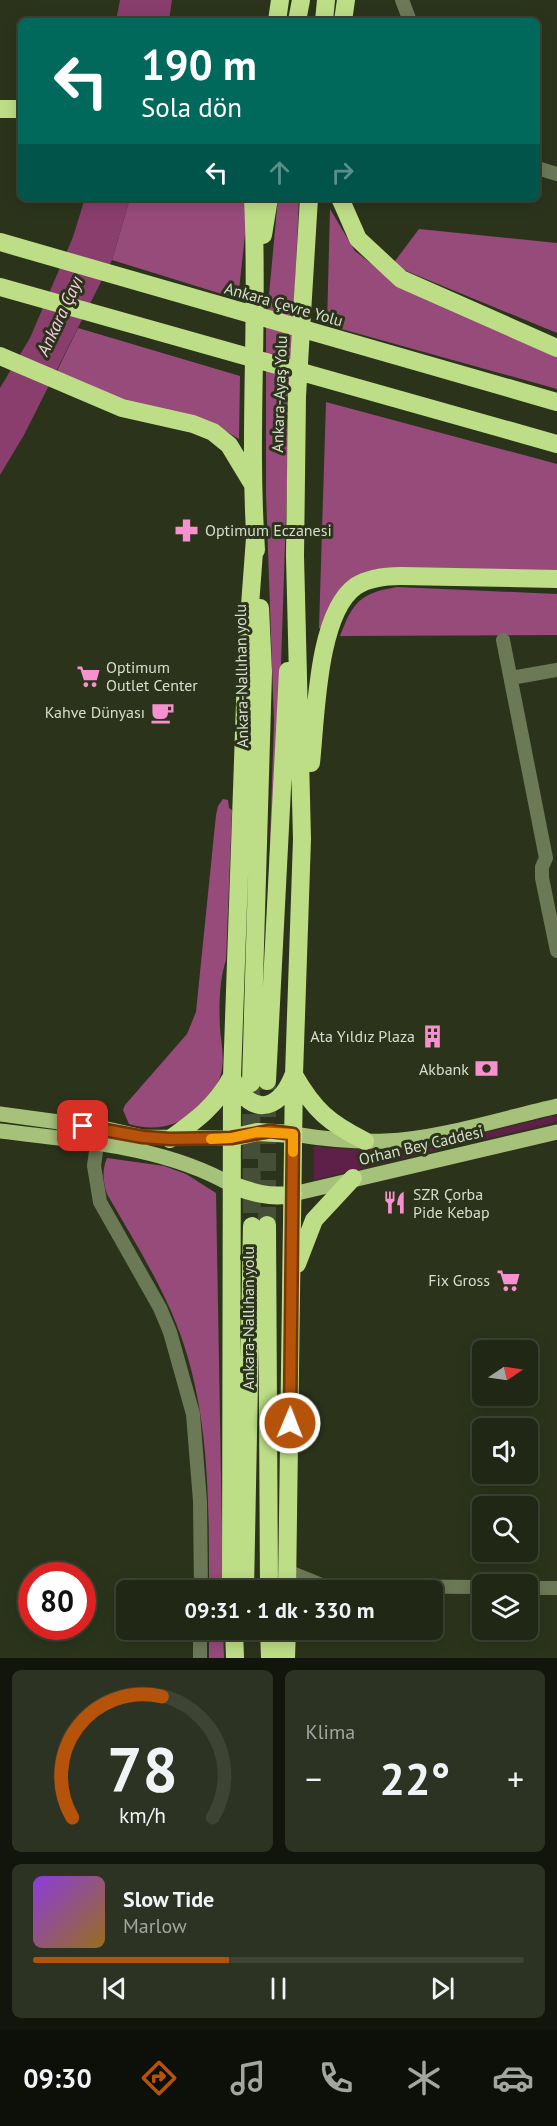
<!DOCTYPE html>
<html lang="tr">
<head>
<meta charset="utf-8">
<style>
  body { margin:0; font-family:"PT Sans",sans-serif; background:#2d3322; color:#f1f3f6; height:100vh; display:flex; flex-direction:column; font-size:22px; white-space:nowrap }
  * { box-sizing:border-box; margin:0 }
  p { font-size:20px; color:#a2a5a0 }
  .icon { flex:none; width:33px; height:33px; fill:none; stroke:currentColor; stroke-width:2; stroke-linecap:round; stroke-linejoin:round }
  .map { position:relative; height:1658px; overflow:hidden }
  .side { display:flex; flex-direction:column; gap:12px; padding:12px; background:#12150b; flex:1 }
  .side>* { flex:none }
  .banner { position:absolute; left:18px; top:18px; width:522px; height:183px; border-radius:9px; box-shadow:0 3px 15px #0003,0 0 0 2px #3d4434; background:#00695c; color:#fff; overflow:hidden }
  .needle { width:39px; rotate:77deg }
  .buttons { position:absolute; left:472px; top:1340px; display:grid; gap:12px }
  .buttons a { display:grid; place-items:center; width:66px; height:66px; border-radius:9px; background:#202714; box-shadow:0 3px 15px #0003,0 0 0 2px #3d4434; font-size:30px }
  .speed { position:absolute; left:18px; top:1562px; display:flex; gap:12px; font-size:30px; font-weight:700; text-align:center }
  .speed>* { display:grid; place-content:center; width:78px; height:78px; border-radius:50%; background:#202714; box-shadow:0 3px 15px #0003,0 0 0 2px #3d4434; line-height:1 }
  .speed .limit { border:9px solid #d22; background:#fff; color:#111 }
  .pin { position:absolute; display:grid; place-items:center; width:51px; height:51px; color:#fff; margin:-26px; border-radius:12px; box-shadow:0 3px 9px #0006 }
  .me { position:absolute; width:66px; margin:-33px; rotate:1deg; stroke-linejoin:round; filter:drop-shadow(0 0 4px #0008) }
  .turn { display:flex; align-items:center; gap:21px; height:126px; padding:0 24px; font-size:27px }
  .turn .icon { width:78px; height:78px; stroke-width:2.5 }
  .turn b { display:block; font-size:42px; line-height:51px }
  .lanes { display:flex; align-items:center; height:57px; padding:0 24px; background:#0003; justify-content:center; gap:30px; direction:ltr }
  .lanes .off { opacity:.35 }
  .big { font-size:45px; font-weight:700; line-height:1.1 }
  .side .tile { flex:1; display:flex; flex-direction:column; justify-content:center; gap:9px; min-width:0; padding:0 21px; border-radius:9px; background:#2d3322 }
  .side .dial { align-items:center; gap:0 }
  .dial svg { height:156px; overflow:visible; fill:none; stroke:#3d4434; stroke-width:7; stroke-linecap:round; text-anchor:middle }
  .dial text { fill:#f1f3f6; stroke:none }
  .song { display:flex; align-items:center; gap:18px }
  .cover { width:72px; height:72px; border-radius:9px; background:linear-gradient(135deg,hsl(270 70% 55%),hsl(40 70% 35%)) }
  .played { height:6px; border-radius:3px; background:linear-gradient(90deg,#b45309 40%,#3d4434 40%) }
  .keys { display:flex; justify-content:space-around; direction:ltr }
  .heat { display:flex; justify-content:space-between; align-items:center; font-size:33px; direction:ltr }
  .side .tiles { flex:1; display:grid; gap:12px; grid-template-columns:1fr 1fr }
  .tile:last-child { grid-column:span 2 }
  .trip { position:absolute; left:116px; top:1580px; width:327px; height:60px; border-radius:9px; background:#202714; box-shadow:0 3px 15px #0003,0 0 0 2px #3d4434; font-weight:700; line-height:60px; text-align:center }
  .tab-bar { display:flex; height:96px; justify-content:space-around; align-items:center; background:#0d1008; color:#a2a5a0 }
  .tab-bar .icon { width:42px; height:42px }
  .tab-bar .on { color:#b45309 }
  .tab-bar b { font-size:27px; color:#f1f3f6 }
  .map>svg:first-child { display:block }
</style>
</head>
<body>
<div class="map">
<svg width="557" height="1658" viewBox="0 0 557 1658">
  <rect width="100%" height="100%" fill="#2b341b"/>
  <path fill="#5e1f48" d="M557 1115V1122L314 1180V1146C403 1158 472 1135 557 1115Z"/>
  <path fill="#974b7a" d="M130 198H249L238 299 112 260Z
    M278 198H299L290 396 267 1081H262L274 722 266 493V327Z
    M330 209 355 251 387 276 557 353V389L327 325Z
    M419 229 557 243V333L392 265Z
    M78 328 240 376 239 439 214 424 134 404 55 375Z
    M326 402 557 464V572L375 569 356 580 322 629 319 628Z
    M397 587 557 594V635L340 636C353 602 360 593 397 587Z
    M223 799 228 800 229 808 232 810 226 960C219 981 219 1007 220 1029 222 1050 227 1068 215 1088 210 1096 200 1104 193 1111 177 1128 151 1131 129 1124L123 1110 125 1105 187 1034 196 1012 216 815 218 806Z
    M107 1158 164 1166 186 1174 216 1193 223 1590H209C209 1500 210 1408 176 1323 158 1278 131 1236 107 1194 103 1183 102 1169 107 1158Z
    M209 1629H223L224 1658H209Z"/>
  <path fill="#893e6d" d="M120 0H172L169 21H116Z
    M85 198H130L112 260 24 435 0 475V388L30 338 73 237Z"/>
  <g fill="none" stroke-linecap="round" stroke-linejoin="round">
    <path stroke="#454e36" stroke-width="18" stroke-dasharray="18 9" stroke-linecap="butt" d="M251 1087 252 1226
      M267 1225V1081"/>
    <path stroke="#6c7957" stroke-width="14" d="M402 0 410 21
      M537 168 557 174
      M503 640 546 858
      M511 678 557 670
      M546 858 542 867V878L557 951
      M97 1144 94 1166 100 1202 160 1308 170 1332 193 1414 200 1501 201 1590
      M287 1571 324 1586 316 1590
      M324 1586 483 1587
      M528 1588H557
      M200 1658V1629"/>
    <path stroke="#a6c17a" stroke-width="15" d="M0 1114 103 1128 143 1137 231 1138
      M0 1131C78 1141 162 1145 232 1185
      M293 1134C324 1139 354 1142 385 1141 439 1139 504 1118 557 1106
      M293 1194 557 1132"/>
    <path stroke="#bdde87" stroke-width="18" d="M277 21 280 0
      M297 21 301 0
      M324 21 326 0
      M343 21 346 0
      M0 109H21
      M253 198C259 316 248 432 256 550
      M340 198 358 239 401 279 557 348
      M263 235 269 198
      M0 242 557 402
      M0 287 557 444
      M0 356 122 408 193 424 213 432 229 445 252 483
      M311 763C316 717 317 613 356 586 369 578 386 576 401 576L557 579
      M294 1075C314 1110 329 1123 365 1141
      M232 1078C249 1115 278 1114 293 1076
      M267 1081 288 671
      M251 1083 263 672 260 608
      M231 1138 257 1132 293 1134
      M170 1139C195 1121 216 1106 231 1078
      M232 1185C253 1193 270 1198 293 1194
      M267 1225 269 1590
      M297 1264 314 1220 353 1178
      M231 1590 232 1077 247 646 255 538
      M245 1590 252 1226
      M287 1590 294 1075 302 839 295 556 297 396 309 198
      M234 1629 235 1658
      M269 1629 270 1658
      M286 1658 287 1629"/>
  </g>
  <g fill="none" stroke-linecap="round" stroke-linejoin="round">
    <defs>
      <path id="route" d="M83 1126 143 1137 170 1139 231 1138 270 1131 293 1134 290 1423"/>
    </defs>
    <use href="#route" stroke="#753606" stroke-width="15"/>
    <use href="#route" stroke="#b45309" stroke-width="10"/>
    <path stroke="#f59e0b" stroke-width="10" d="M211 1139 231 1138 257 1132 293 1134V1152"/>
  </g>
  <defs>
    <symbol id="pharmacy-bare" viewBox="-9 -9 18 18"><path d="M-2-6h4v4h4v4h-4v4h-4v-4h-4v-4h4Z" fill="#f790ce" stroke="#2b341b" stroke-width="2.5" paint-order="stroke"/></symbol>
    <symbol id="supermarket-bare" viewBox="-9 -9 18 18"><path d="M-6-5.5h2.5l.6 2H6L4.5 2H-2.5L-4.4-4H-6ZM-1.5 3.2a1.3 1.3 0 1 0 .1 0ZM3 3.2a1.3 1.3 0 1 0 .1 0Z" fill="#f790ce" stroke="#2b341b" stroke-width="2.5" paint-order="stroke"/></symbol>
    <symbol id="cafe-bare" viewBox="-9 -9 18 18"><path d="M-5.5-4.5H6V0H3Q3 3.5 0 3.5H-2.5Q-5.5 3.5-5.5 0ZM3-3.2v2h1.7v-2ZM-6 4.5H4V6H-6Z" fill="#f790ce" stroke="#2b341b" stroke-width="2.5" paint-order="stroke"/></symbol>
    <symbol id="building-bare" viewBox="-9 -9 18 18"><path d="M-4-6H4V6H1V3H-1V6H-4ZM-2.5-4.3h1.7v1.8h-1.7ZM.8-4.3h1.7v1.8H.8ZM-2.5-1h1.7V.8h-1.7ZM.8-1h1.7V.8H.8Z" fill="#f790ce" stroke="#2b341b" stroke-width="2.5" paint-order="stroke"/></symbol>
    <symbol id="bank-bare" viewBox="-9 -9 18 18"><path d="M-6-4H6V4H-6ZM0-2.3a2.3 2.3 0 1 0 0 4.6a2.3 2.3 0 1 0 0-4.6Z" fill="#f790ce" stroke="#2b341b" stroke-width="2.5" paint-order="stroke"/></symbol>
    <symbol id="restaurant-bare" viewBox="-9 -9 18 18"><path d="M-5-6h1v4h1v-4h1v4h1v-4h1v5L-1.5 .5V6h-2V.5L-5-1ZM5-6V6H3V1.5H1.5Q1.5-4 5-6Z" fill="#f790ce" stroke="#2b341b" stroke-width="2.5" paint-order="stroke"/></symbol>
  </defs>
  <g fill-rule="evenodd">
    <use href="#pharmacy-bare" x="170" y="514" width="33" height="33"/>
    <use href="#supermarket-bare" x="72" y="660" width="33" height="33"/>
    <use href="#cafe-bare" x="146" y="696" width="33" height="33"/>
    <use href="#building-bare" x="416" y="1020" width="33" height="33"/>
    <use href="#bank-bare" x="470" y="1052" width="33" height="33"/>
    <use href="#restaurant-bare" x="378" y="1186" width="33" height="33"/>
    <use href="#supermarket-bare" x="492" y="1264" width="33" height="33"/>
  </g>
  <g text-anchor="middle" stroke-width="6" stroke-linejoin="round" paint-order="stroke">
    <g font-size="16" fill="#d7dece" stroke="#2b341b">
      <text transform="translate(284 304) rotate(16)" y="6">Ankara Çevre Yolu</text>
      <text transform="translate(279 394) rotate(-88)" y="6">Ankara-Ayaş Yolu</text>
      <text transform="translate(241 676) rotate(-91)" y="6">Ankara-Nallıhan yolu</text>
      <text transform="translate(421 1145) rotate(-13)" y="6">Orhan Bey Caddesi</text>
      <text transform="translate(248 1318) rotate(-90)" y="6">Ankara-Nallıhan yolu</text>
    </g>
    <g font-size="16" fill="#d7dece" stroke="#2b341b" text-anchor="end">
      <text x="205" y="536" text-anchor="start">Optimum Eczanesi</text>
      <text x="106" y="673" text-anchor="start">Optimum<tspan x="106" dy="18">Outlet Center</tspan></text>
      <text x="145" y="718">Kahve Dünyası</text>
      <text x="415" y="1042">Ata Yıldız Plaza</text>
      <text x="469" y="1075">Akbank</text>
      <text x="413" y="1200" text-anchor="start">SZR Çorba<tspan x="413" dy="18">Pide Kebap</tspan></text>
      <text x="490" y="1286">Fix Gross</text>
    </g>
    <g font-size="18" font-style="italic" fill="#f8cbe4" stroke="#2b341b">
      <text transform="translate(60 316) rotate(-65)" y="6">Ankara Çayı</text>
    </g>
  </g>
</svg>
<div class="buttons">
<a><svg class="needle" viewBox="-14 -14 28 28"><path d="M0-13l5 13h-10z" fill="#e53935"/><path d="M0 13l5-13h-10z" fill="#a2a5a0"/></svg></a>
<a><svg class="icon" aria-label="sound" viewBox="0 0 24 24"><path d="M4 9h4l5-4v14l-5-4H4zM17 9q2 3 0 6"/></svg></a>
<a><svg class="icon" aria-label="search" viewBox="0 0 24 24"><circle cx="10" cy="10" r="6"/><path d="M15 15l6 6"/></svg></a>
<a><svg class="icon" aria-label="layers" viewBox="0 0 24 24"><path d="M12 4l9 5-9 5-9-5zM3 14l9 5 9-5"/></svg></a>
</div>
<div class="speed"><div class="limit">80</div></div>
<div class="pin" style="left:83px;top:1126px;background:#d93025"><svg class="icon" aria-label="arrive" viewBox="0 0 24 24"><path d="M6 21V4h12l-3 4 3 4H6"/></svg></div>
<svg class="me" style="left:290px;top:1423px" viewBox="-20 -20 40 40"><circle r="17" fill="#b45309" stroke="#fff" stroke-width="3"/><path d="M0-11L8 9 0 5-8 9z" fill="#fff"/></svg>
<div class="trip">09:31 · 1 dk · 330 m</div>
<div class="banner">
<div class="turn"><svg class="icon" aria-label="left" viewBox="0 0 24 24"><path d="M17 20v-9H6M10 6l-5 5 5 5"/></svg><div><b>190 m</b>Sola dön</div></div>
<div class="lanes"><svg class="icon" aria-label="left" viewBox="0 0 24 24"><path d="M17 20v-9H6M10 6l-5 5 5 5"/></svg><svg class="icon off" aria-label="ahead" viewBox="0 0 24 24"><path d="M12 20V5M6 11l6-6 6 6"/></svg><svg class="icon off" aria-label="right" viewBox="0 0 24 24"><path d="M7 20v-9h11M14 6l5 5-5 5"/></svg></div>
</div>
</div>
<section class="side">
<div class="tiles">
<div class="tile dial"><svg viewBox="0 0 100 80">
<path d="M14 69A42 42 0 1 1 86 69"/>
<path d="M14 69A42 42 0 0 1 60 7" stroke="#b45309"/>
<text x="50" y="56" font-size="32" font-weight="700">78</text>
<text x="50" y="72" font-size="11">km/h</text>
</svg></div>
<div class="tile"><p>Klima</p>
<div class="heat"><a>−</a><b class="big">22°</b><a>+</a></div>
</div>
<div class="tile">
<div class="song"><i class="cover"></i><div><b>Slow Tide</b><p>Marlow</p></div></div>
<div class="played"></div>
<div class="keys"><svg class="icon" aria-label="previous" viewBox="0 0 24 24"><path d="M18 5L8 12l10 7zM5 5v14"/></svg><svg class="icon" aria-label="pause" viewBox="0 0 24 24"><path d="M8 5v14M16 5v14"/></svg><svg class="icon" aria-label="next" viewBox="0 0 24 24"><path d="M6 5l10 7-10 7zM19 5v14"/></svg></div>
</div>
</div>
</section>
<nav class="tab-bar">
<b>09:30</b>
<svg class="icon on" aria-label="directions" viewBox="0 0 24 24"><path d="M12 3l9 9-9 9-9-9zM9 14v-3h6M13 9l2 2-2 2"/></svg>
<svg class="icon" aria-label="music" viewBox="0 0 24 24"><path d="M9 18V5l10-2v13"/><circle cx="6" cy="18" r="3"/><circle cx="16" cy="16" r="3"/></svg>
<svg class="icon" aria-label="phone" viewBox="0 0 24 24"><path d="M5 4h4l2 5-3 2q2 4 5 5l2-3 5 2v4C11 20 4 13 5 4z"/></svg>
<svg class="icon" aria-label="climate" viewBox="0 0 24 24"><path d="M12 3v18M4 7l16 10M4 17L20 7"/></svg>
<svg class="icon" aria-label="car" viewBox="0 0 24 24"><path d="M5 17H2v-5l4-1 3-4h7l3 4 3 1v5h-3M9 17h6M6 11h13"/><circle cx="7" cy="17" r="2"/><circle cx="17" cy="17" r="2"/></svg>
</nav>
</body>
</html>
